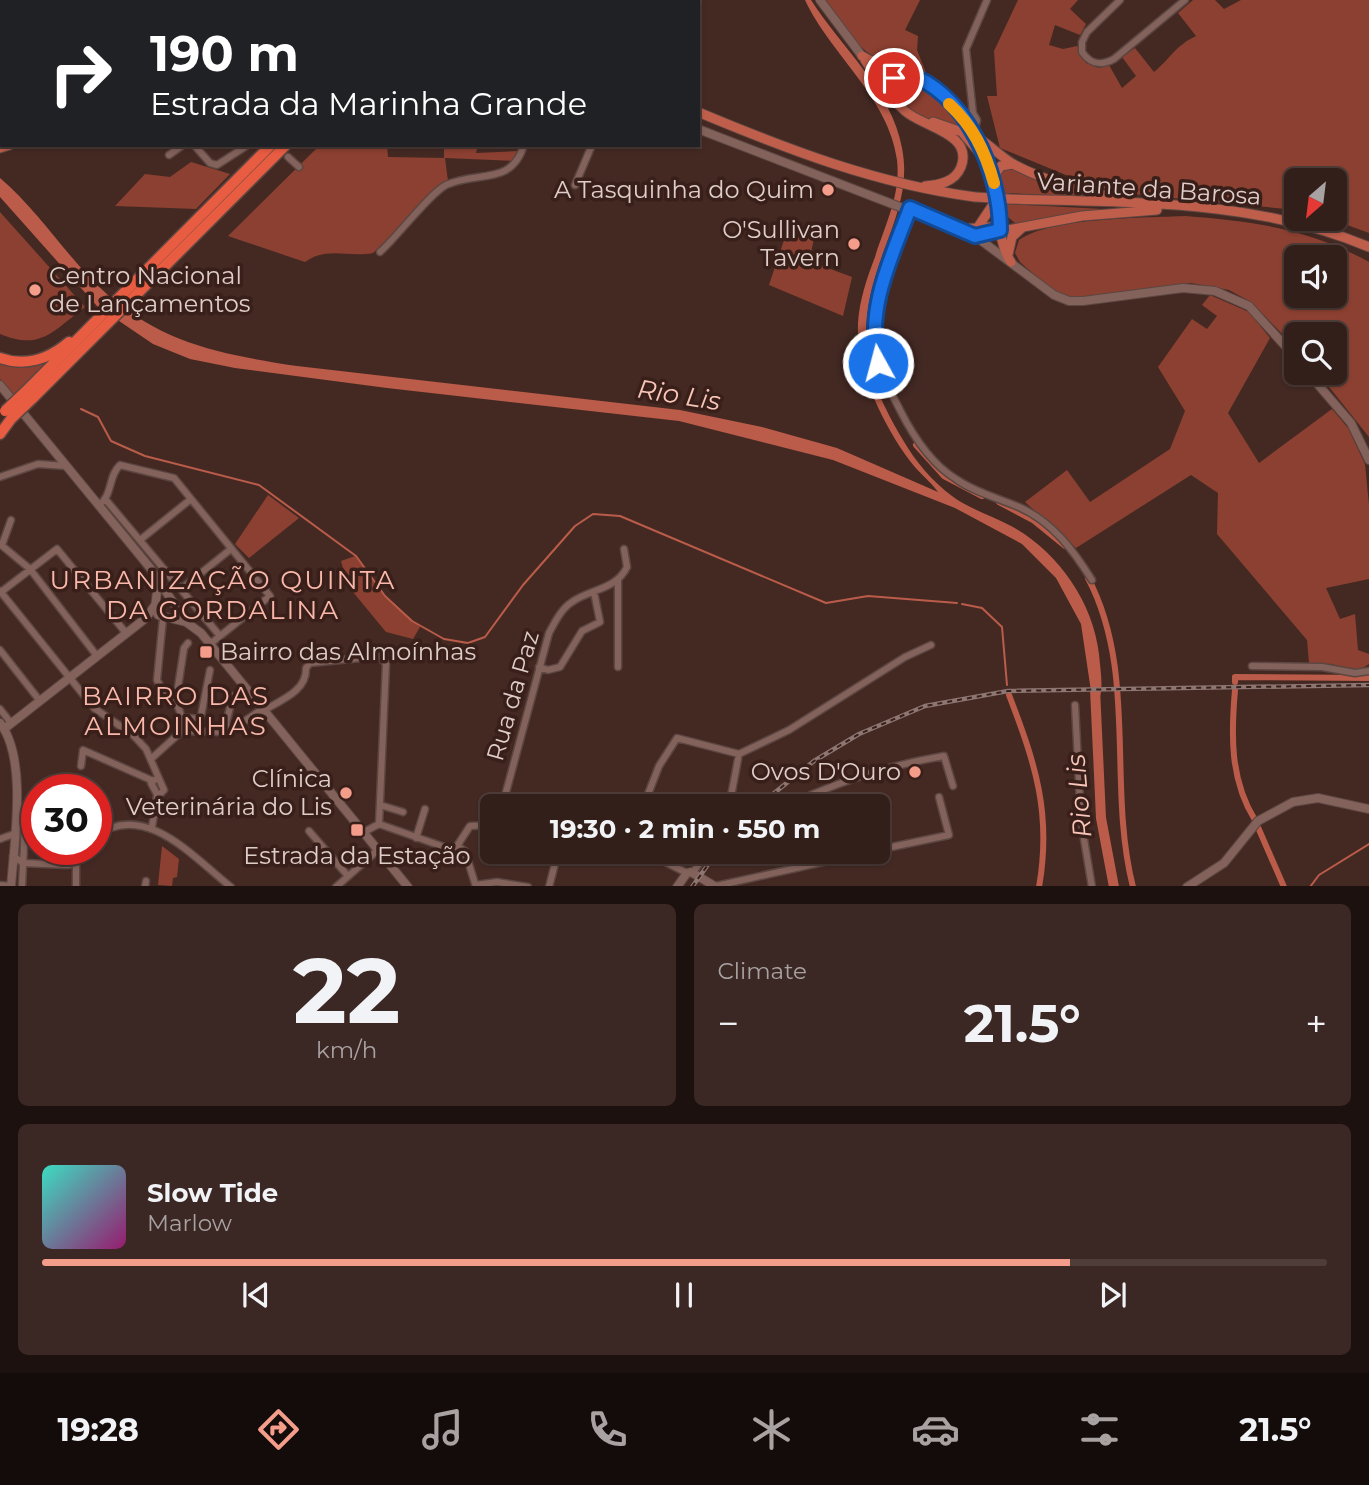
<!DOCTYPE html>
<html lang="en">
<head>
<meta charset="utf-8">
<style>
  body { margin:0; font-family:Montserrat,sans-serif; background:#3b2723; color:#f1f3f6; height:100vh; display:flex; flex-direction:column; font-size:26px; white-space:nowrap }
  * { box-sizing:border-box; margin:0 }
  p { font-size:23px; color:#a9a2a2 }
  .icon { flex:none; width:38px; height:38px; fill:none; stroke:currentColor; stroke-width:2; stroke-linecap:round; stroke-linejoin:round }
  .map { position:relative; height:886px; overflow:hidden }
  .details { display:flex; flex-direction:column; gap:18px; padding:18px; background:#1c110e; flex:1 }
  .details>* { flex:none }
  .guide { position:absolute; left:0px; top:0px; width:700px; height:147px; box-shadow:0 2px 5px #0004,0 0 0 2px #4e3d39; background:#202124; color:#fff; overflow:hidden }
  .needle { width:46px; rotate:208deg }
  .tools { position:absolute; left:1284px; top:168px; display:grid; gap:14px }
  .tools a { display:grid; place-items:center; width:63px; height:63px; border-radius:10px; background:#331f1a; box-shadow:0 2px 5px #0004,0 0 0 2px #4e3d39; font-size:35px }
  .speed { position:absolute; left:21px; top:774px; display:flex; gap:14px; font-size:35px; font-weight:700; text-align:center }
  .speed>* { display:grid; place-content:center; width:91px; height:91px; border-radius:50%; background:#331f1a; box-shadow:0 2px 5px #0004,0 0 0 2px #4e3d39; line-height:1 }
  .speed .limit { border:10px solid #d22; background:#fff; color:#111 }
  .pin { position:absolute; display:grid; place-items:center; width:60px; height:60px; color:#fff; margin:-30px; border:4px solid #fff; border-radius:50%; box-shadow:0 2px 7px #0007 }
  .me { position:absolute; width:77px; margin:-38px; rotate:353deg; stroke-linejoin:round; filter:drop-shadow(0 0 5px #0008) }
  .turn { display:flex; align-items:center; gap:24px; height:147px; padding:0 35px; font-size:32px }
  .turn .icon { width:91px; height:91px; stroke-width:2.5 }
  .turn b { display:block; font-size:49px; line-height:60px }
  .big { font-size:52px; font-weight:700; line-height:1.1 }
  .details .card { flex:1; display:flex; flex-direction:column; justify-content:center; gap:10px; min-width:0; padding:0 24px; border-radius:10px; background:#3b2723 }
  .details .dial { align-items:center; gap:0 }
  .dial b { font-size:91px; line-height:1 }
  .song { display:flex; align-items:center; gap:21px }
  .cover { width:84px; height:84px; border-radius:10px; background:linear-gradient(135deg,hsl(170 70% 55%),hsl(320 70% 35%)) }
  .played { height:7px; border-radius:4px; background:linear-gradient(90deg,#f49d8b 80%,#4e3d39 80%) }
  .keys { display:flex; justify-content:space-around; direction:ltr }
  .heat { display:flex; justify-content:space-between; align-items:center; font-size:38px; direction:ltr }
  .details .tiles { flex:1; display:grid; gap:18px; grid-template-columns:1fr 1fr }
  .card:last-child { grid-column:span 2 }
  .trip { position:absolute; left:480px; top:794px; width:410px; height:70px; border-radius:10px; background:#331f1a; box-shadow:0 2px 5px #0004,0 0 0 2px #4e3d39; font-weight:700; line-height:70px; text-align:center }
  .tab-bar { display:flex; height:112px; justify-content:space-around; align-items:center; background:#140c0a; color:#a9a2a2 }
  .tab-bar .icon { width:49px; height:49px }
  .tab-bar .selected { color:#f49d8b }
  .tab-bar b { font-size:32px; color:#f1f3f6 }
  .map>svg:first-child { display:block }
</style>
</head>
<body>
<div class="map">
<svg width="1369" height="887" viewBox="0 0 1369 887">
  <rect width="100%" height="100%" fill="#442923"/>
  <path fill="#8c4031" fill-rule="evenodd" d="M826 0H920L905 30 918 36 917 50 927 75C865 60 861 52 826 0Z
    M1018 0H1078L1070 9 1086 24 1080 35 1055 25 1049 45 1063 49 1077 46 1086 63 1099 68 1109 65 1122 88 1136 76 1122 57 1135 48 1154 72C1171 58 1175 46 1196 36L1178 13 1193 0H1215L1224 9 1241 0H1369V233L1331 219H1335V180H1297V210L1121 193 1088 184 1000 148 987 96H997L994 51Z
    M905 77 923 85 969 130C941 122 900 119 893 86Z
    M320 145H387L388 157 444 158V145H478L476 153 518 151 515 161 445 158 448 181 373 253C349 258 327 246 305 262L228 236Z
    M191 162 230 174 196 209 115 206 145 174 170 177Z
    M1008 167 1101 198 1009 193 1008 204 1122 210 1015 223 1002 212C999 195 992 179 1008 167Z
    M0 212 85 307C53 331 41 351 0 334Z
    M1185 216C1252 221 1309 229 1369 262V437L1318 373H1335V334H1297V349L1251 302 1229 290 1191 283 1072 299 1048 287 1020 262 1015 253 1019 240C1051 217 1145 218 1185 216ZM1297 257H1335V296H1297Z
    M787 231 814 239 809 261 852 277 843 316 769 285Z
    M1210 295 1249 312 1270 338 1228 413 1259 463 1332 409 1348 428 1365 464 1369 505V579L1326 588 1340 619 1355 614 1358 650 1369 654V664L1356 672 1332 664 1309 663 1307 640 1217 534 1218 493 1191 475 1076 548 1025 502 1067 470 1090 502 1170 449 1185 411 1158 367 1192 319 1207 329 1217 316 1202 305Z
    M53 358 14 395 0 379V362Z
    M268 495 299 518 249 558 235 544Z
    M355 556 384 596 420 627 413 639 386 632 348 586 341 561Z
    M162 846 179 859 177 877 173 878 172 886 158 885Z"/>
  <path fill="#ba5c49" d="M805 0H811C841 47 892 91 902 148 909 183 898 213 886 245 856 325 859 366 903 440 915 461 933 482 952 496 969 509 993 516 1013 527 1058 552 1093 602 1099 654 1100 668 1104 687 1099 700L1092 698 1081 624 1056 578 1022 544 955 508 833 460 679 421 387 388 235 368 190 359 153 344 97 306 0 197V178C41 213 69 261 109 296 166 345 226 355 297 366L680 410 762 427 837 448 938 492C930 481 918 472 910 461 883 425 856 369 858 324 859 301 867 278 875 257 885 225 901 195 897 160 889 98 830 54 805 0Z"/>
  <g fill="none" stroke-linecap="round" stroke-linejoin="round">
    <path stroke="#ba5c49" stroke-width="2" d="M81 409 98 417 111 441 145 456 259 485 356 556 385 596 412 621 444 639 468 643 485 637 523 585 575 526 593 514 620 516 826 603 868 596 957 603
      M962 604 982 608 1002 627 1007 685
      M1310 887 1319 875 1369 844"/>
    <path stroke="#ba5c49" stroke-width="6" d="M916 445 944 476 982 496
      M999 502 1033 520 1065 546
      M1088 578C1138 673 1107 785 1133 887
      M1235 682V677L1369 678
      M1235 690C1231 735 1230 780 1255 820
      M1009 695C1035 763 1052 813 1039 887
      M1257 825 1284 887"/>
    <path stroke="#ba5c49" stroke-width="10" d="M1095 689 1101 818 1114 887"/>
    <defs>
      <path id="street" d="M659 0 661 2
        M1120 0 1087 32 1082 42V52C1091 65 1101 66 1114 59L1185 0
        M64 2 65 0
        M217 2 218 0
        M285 2V0
        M295 2 301 0
        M0 82H2
        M974 133 977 120 973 113 966 49 987 0
        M194 145 210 163 217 165 248 145
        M169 155 183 145
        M288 157 299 167
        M575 185 592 145
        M910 208C892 256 863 309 878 361 882 378 892 394 900 410 913 436 930 463 956 479 974 492 998 498 1019 507 1053 522 1073 550 1092 580
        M380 252C398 236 429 194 446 185 477 170 511 187 524 145
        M0 477 38 464 66 466
        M106 500 220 636
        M99 505C113 495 108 476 120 465L174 478 270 596 210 644
        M140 540 191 499
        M0 544 30 569 97 656
        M2 545 11 520
        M618 580V667
        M181 589 231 549
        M0 591 94 708 133 735 146 749 164 790 158 796 151 783 157 778
        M1 592 57 549 126 633
        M163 618 157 680C168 703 183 697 182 731
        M0 650 40 701
        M1252 666 1322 667 1355 673 1369 671
        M539 667 548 670 560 667 582 631 600 622 594 592
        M176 700 184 648 188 643
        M1075 705 1081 821 1092 887
        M0 709 11 723
        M263 711C281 700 307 691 306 668L310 663 380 656 386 664 379 824
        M182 717 198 719 201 716 210 670
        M229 732 226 723 233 696
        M152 758 182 731 229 732 262 709
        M81 766 83 750 151 780
        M380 805 403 812
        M502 807 549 633C555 622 561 609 572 602 590 589 616 590 627 567L624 549
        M643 807 659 766 677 738 739 754 789 730 905 657 931 645
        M729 807 739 754
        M806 807 811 795C855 776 896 764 944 756L953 786
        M152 827 157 796
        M309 831 348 876
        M364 832 379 824 450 849 457 846 470 826 492 825
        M96 836C145 800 194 858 231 887
        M416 838 425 809
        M0 839 14 834
        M457 846 465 851 476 887
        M877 850 949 835 939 797
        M645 852 687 873
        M816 852 818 863
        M13 856 23 863 68 865 76 863
        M693 872 708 852
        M0 885 11 886
        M476 885 497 882 528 887
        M716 886 868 852
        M22 887 25 824
        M76 887V863L86 849
        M145 887 146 881
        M336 887 378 850
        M549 887 558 852"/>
      <path id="secondary" d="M502 0V2
        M820 0 862 56
        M37 2 40 0
        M493 2V0
        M0 17 2 16
        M698 129 975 236 1054 295 1069 301H1083L1183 288 1215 291 1249 306 1297 359
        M1308 373 1351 423 1369 460
        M0 385 151 569 186 622
        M158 583 155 608 158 615 186 622 201 633 408 887
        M0 723C28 759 14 843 11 887
        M4 729 146 618 155 605
        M677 887 687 873 691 872 716 887
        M1187 887 1224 863 1258 821 1293 802 1318 798 1369 809"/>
      <path id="primary" d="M862 56C878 66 895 68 912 75 955 93 986 146 995 189 1000 214 997 241 1011 262
        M865 60C877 79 888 96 905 111 922 127 974 133 961 167 955 182 939 185 925 186
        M892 97V81L904 73
        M698 112C789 150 877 184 975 197
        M0 119H2
        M933 122 962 132 978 151
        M960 131C983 135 995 154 1015 165 1047 182 1084 191 1120 199
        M0 148 10 145
        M991 180 1001 166 1012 164
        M1010 199C1131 203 1256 199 1369 247
        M978 227 992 206
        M961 229 990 227 1000 230
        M975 236 1082 216 1157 210
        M1008 255 1012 237 1022 228"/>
      <path id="highway" d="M446 0V2
        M407 2 408 0
        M421 2 422 0
        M0 358C25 367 49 359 69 342
        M24 393 271 145
        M32 399 286 145
        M0 434 11 419"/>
    </defs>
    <use href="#street" stroke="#5c4641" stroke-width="9"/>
    <use href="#secondary" stroke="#5c4641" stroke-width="10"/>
    <use href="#primary" stroke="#5c4641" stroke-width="11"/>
    <use href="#highway" stroke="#5c4641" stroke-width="13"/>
    <use href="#street" stroke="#82625b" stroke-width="6"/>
    <use href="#secondary" stroke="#82625b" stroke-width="8"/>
    <use href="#primary" stroke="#bf5e4b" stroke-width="9"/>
    <use href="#highway" stroke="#e85c41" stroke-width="10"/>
    <defs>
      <path id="rail" d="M757 807 814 761 859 734 925 706 1008 691 1369 685
        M692 887 717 852"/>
    </defs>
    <use href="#rail" stroke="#8d7671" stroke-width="4.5"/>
    <use href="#rail" stroke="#391f19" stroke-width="2" stroke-dasharray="5" stroke-linecap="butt"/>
    <defs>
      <path id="primary-bridge" d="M975 197 1010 199"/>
      <path id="highway-bridge" d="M5 411 24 393
        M11 419 32 399"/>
    </defs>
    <use href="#primary-bridge" stroke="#5c4641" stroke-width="11" stroke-linecap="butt"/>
    <use href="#highway-bridge" stroke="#5c4641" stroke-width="13" stroke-linecap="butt"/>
    <use href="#primary-bridge" stroke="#bf5e4b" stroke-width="9"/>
    <use href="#highway-bridge" stroke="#e85c41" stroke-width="10"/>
  </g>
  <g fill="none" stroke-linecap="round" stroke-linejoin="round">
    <defs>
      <path id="route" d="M878 363C866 307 891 259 910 208L975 236 1000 230C1000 171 966 93 906 73L894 78"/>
    </defs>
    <use href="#route" stroke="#114b97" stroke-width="18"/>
    <use href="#route" stroke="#1a73e8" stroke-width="12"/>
    <path stroke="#f59e0b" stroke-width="12" d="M949 104C973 126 985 151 994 183"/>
  </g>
  <g fill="#f49d8b" stroke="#391f19" stroke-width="2.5">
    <circle cx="828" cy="190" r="7"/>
    <circle cx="854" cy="244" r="7"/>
    <circle cx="35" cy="290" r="7"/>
    <rect x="199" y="645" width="14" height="14" rx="3.5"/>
    <circle cx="915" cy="772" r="7"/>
    <circle cx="346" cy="793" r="7"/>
    <rect x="350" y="823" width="14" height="14" rx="3.5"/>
  </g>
  <g text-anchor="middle" stroke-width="7" stroke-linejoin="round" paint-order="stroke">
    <g font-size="24" fill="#dfcdc9" stroke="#391f19">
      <text transform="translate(1149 189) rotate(4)" y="8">Variante da Barosa</text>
      <text transform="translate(513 696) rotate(-74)" y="8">Rua da Paz</text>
    </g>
    <g font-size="24" fill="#dfcdc9" stroke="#391f19" text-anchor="end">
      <text x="814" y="198">A Tasquinha do Quim</text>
      <text x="840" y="238">O'Sullivan<tspan x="840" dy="28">Tavern</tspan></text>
      <text x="49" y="284" text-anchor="start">Centro Nacional<tspan x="49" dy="28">de Lançamentos</tspan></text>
      <text x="220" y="660" text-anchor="start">Bairro das Almoínhas</text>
      <text x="901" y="780">Ovos D'Ouro</text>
      <text x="332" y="787">Clínica<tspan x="332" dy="28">Veterinária do Lis</tspan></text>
      <text x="357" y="864" text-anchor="middle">Estrada da Estação</text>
    </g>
    <g font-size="26" font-style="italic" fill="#f9c5b9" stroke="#391f19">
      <text transform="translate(679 395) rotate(9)" y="9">Rio Lis</text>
      <text transform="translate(1079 796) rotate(-95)" y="9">Rio Lis</text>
    </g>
    <g font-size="26" letter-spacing="2" fill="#fab8aa" stroke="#391f19">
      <text x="223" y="589">URBANIZAÇÃO QUINTA<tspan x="223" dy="30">DA GORDALINA</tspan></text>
      <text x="176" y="705">BAIRRO DAS<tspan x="176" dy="30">ALMOINHAS</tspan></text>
    </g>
  </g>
</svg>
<div class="tools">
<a><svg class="needle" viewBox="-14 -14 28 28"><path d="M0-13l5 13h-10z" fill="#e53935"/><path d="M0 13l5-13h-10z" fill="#a9a2a2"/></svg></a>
<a><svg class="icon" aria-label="sound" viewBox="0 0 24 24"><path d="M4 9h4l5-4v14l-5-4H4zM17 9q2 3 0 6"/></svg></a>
<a><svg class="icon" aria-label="search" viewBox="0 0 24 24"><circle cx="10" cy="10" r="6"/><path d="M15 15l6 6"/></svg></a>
</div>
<div class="speed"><div class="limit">30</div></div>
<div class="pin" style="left:894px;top:78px;background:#d93025"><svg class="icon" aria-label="arrive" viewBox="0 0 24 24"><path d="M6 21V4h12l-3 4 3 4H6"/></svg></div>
<svg class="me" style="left:878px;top:363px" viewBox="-20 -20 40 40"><circle r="17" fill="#1a73e8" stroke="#fff" stroke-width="3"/><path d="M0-11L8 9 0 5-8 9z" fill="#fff"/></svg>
<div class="trip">19:30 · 2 min · 550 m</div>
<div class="guide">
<div class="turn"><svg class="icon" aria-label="right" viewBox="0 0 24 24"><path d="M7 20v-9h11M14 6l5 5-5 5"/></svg><div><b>190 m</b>Estrada da Marinha Grande</div></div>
</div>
</div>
<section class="details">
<div class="tiles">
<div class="card dial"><b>22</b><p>km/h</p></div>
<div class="card"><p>Climate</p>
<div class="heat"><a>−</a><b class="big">21.5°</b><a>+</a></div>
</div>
<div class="card">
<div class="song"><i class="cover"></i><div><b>Slow Tide</b><p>Marlow</p></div></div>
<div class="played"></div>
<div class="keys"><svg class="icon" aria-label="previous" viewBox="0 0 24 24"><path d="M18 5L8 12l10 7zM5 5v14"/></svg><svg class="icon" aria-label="pause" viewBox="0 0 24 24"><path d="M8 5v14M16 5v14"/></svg><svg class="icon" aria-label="next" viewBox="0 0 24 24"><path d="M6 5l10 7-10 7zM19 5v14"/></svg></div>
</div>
</div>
</section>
<nav class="tab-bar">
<b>19:28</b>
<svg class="icon selected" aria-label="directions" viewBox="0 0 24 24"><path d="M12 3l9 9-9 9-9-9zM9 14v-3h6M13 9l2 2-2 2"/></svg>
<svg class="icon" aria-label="music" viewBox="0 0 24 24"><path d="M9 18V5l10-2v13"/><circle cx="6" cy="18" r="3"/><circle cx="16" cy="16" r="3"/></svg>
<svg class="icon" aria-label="phone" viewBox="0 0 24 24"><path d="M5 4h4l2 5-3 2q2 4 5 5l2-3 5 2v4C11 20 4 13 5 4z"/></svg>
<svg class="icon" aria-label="climate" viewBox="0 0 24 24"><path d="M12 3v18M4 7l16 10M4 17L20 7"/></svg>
<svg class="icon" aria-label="car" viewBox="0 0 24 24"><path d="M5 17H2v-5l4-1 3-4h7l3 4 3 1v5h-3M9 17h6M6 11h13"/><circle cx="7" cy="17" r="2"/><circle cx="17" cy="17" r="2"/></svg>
<svg class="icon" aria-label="filters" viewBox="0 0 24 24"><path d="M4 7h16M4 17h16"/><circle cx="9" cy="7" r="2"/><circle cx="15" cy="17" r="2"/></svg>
<b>21.5°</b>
</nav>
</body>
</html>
